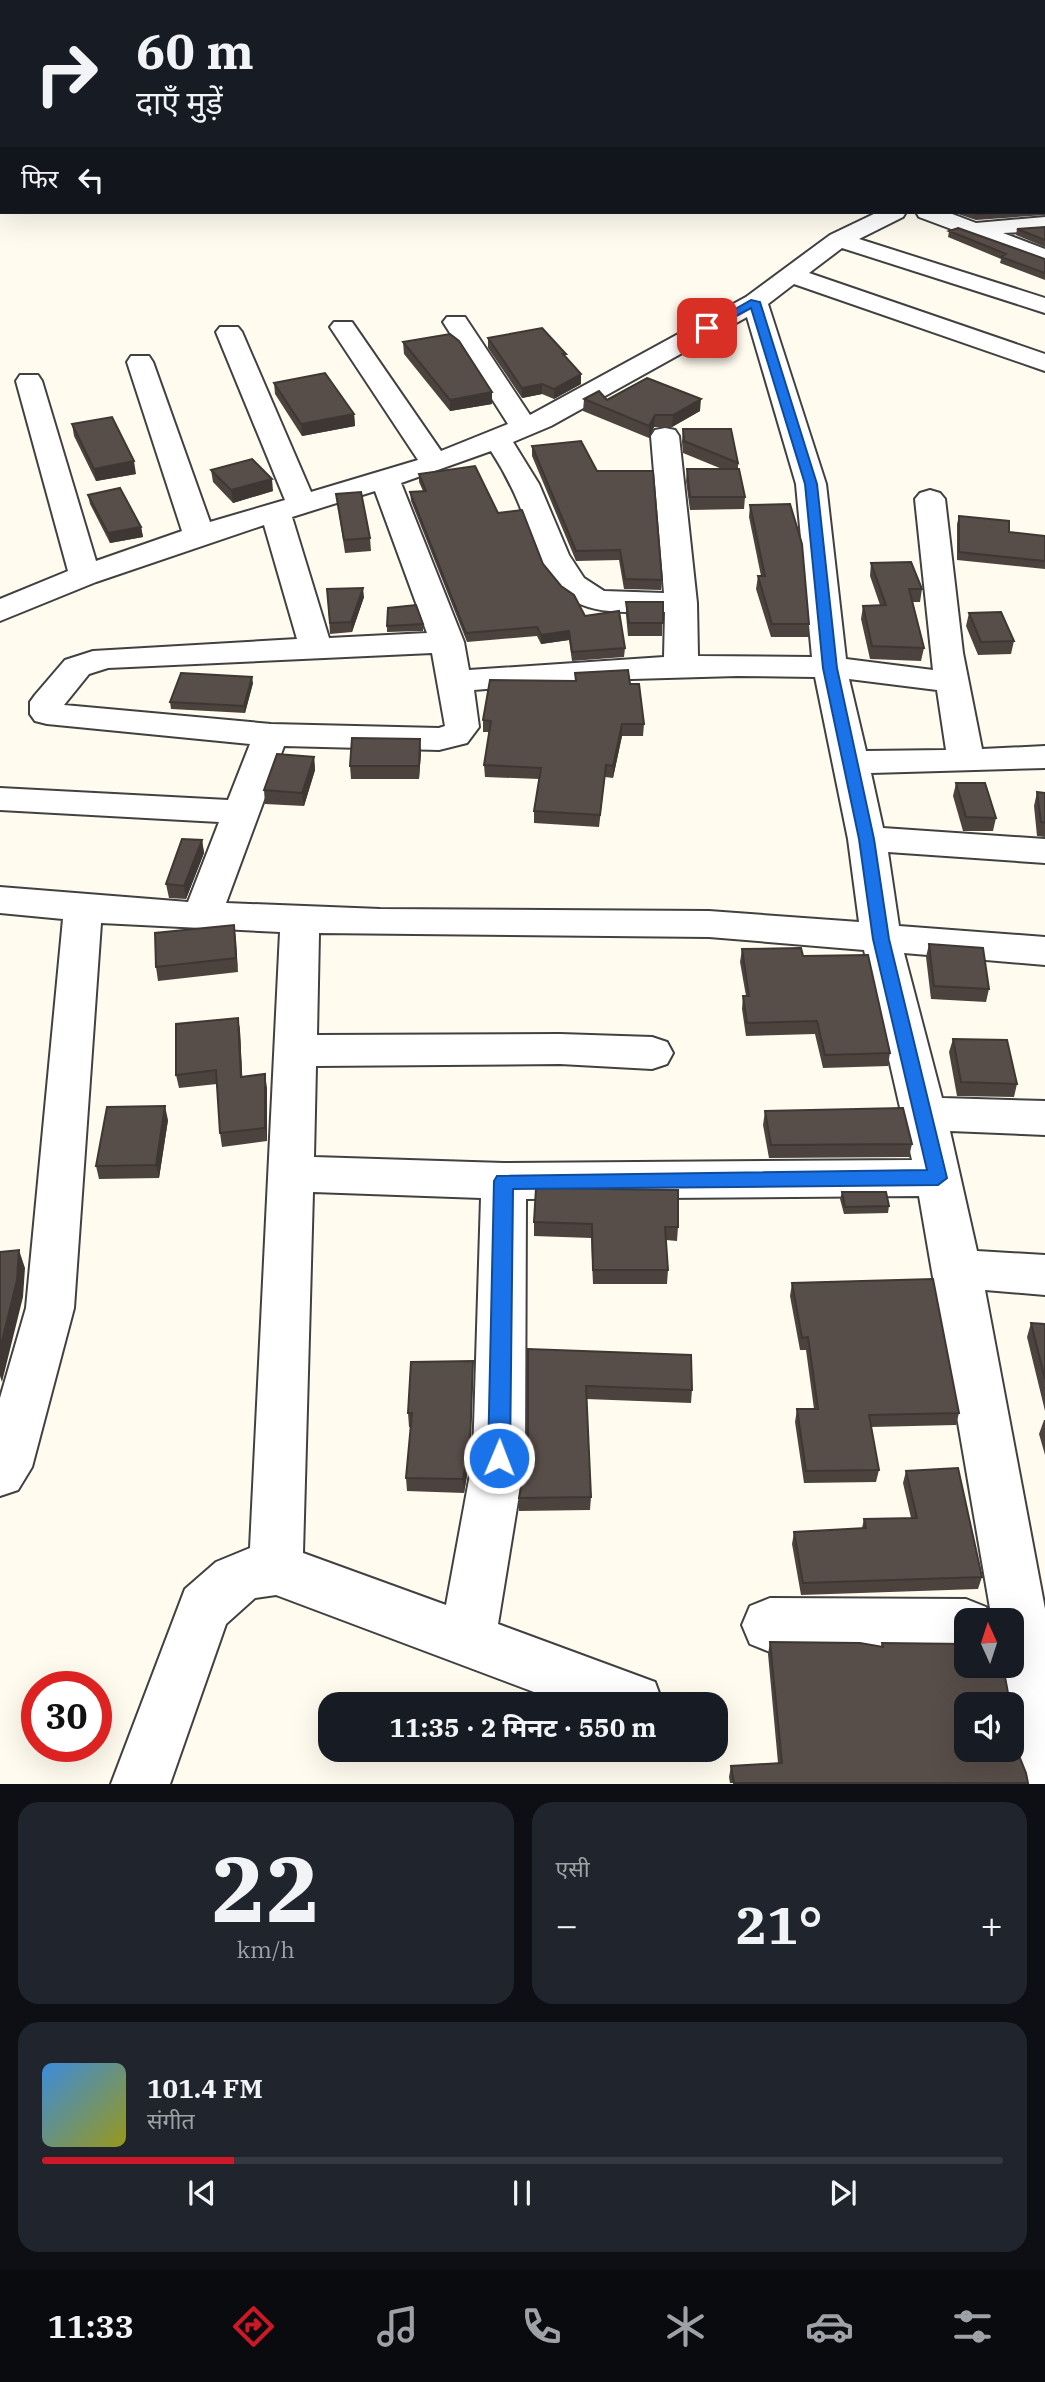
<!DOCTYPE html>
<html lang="hi">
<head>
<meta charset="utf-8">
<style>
  body { margin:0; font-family:"IBM Plex Serif","Noto Sans Devanagari",serif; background:#20242c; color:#f1f3f6; height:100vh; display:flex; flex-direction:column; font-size:26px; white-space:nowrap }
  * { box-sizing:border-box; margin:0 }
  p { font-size:23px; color:#9ea1a6 }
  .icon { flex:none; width:38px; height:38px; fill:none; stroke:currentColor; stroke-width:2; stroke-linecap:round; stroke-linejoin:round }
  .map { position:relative; height:1784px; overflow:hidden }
  .drawer { display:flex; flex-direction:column; gap:18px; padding:18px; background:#0d0f14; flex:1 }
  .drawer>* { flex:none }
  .hud { position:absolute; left:0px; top:0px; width:1046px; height:214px; box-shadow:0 7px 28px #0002; background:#171b24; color:#f1f3f6; overflow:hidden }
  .needle { width:46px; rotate:357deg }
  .controls { position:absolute; left:954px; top:1608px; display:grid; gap:14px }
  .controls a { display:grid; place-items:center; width:70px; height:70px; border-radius:14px; background:#171b24; box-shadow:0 7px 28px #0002; font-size:35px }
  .speed { position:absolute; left:21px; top:1671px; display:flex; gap:14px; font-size:35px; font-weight:700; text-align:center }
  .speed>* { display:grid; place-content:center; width:91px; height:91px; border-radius:50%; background:#171b24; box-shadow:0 7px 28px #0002; line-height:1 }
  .speed .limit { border:10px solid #d22; background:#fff; color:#111 }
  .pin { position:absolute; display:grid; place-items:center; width:60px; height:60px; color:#fff; margin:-30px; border-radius:14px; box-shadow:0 4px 10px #0006 }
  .me { position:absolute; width:77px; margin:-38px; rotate:1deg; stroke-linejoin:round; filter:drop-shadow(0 0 5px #0008) }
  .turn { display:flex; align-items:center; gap:24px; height:147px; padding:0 21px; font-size:32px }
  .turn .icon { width:91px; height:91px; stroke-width:2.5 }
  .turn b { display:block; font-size:49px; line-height:60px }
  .then { display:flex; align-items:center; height:66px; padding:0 21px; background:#0003; gap:14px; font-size:26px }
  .big { font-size:52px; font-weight:700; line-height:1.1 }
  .drawer .card { flex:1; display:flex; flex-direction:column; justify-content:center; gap:10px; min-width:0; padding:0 24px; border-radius:21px; background:#20242c }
  .drawer .dial { align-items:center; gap:0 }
  .dial b { font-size:91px; line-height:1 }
  .song { display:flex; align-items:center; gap:21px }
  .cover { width:84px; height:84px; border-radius:10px; background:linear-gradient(135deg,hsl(210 70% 55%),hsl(60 70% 35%)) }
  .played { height:7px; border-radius:4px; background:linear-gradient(90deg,#cc1827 20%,#363941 20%) }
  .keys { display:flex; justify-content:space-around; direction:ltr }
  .heat { display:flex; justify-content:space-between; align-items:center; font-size:38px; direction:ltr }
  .drawer .tiles { flex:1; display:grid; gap:18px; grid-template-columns:1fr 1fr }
  .card:last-child { grid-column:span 2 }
  .trip { position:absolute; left:318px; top:1692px; width:410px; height:70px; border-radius:21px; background:#171b24; box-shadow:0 7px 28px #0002; font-weight:700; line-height:70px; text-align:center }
  .tab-bar { display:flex; height:112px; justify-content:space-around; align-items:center; background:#090b0e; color:#9ea1a6 }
  .tab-bar .icon { width:49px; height:49px }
  .tab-bar .current { color:#cc1827 }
  .tab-bar b { font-size:32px; color:#f1f3f6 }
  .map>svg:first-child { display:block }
</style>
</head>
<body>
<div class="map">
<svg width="1045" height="1784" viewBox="0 0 1045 1784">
  <rect width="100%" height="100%" fill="#fffbef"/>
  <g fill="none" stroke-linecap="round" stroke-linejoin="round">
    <defs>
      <path id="minor" d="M0 0H15L16 2H2V6Z
        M85 0H103V2H85Z
        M246 0H264V2H246Z
        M528 0H548L549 2H529Z
        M675 0H693L694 2H676Z
        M0 93H2L0 107Z
        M878 212H906L903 217 859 239 1045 298V313L842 248 809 273 1045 354V371L794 284 768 304 826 484 846 659 933 670 915 499 920 493 930 490 940 493 945 499 963 653 982 749 1045 746V768L871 773 883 828 1045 839V863L888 852 899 926 1045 937V965L904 953 942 1098 1045 1101V1135L950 1131 977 1251 1045 1255V1295L985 1290 1045 1609V1784H1024L1016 1764 1012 1739V1704H1006L999 1666H1012V1620H992L919 1196 526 1199 525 1458 498 1624 655 1682 663 1704H566L276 1595 255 1598 226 1624 170 1784H111L185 1589 216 1562 250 1548 280 932 101 923 74 1308 32 1467 18 1490 0 1496V1398L26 1308 63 919 0 913V887L188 902 219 822 0 810V788L228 800 250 744 47 724 35 721 30 714V702L35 695 65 660 93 651 297 639 264 525 96 582 0 621V599L68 571 16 381 20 375H38L42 381 96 561 182 531 127 362 131 356H149L153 362 210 522 285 500 216 332 220 327H238L242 332 311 492 418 460 330 327 334 322H352L441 451 508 424 443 322 447 317H465L530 415 746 297 830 235ZM747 317 796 484 812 657 698 656 697 603 679 436 675 430 665 428 655 430 651 436 664 593 604 591 584 578 569 555 539 484 513 442 551 426ZM491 451C502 468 511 485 519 504 532 536 541 583 574 601 600 616 637 611 665 612L664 657 469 670 464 642 401 483ZM375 491 427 633 329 638 292 517ZM432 653 445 726 439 728 271 724 64 705 89 674 108 668ZM737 676 815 677 848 839 859 922 709 911 380 909 226 903 284 746 439 750 467 743 479 727 474 690 597 680ZM849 679 937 690 946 750 866 751ZM319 933 709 937 864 950 912 1160 504 1163 314 1157 316 1066 560 1064 652 1069 667 1064 673 1053 667 1042 652 1037 560 1034 317 1035ZM313 1192 481 1198 473 1458 446 1605 303 1553Z
        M916 212H947L976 223 1045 217V231L1003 233 1045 249V264L919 217Z
        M770 1598 966 1599 986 1607 991 1620H966V1653L770 1652 750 1644 742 1625 750 1606Z"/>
    </defs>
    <use href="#minor" stroke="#414141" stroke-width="4"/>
    <use href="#minor" fill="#fff" fill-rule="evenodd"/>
  </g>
  <path fill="#4c433f" d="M1045 161V215L976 220 952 212H1045Z
    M1045 227V247L1016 235 1017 229Z
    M949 231 1045 259V280L1000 263 1001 259 948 237Z
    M488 338 566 358 581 384 554 399 542 394 522 398 488 348Z
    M403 342 492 404 450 411 404 354Z
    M274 383 354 414 355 426 302 436 275 394Z
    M584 399 607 400 700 411 672 427H654L649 438 583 411Z
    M72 424 136 474 96 481 74 436Z
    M683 429 738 463V469L745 497 744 509 690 510 686 481 687 469H722L683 453 682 442Z
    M532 446 597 471 662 580 661 590 624 589 619 560 576 561 532 456Z
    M211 470 273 491 233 503 213 482Z
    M419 474 498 513 543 564 585 616 625 648 624 657 572 661 569 640 541 644 537 636 467 642 411 501 410 492 423 491 419 482Z
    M336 494 370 538 371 551 345 553Z
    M88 495 141 527 143 537 110 543 90 504Z
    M750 505 809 624 808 637H771L756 589 758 576H761L749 517Z
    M959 516 1009 532 1045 536V569L957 560V524Z
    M871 563 922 589 920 602H913L924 648 921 661 870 659 861 619 863 606 880 605 870 576Z
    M327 589 364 597 352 632 330 634Z
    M626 602H663L662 636H628L626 615Z
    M969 613 1014 641 1011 654 978 655 966 626Z
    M423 624V631L387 632V626Z
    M575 673 630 684 644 724 643 736H622L613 778 605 777 599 827 534 823V811L539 779 485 777 484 765 489 732H483V720L575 681Z
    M253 683 245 713 171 709 170 702Z
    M421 752 419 779H351L350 766Z
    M314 757 315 770 304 806 265 804 264 790Z
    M956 783 996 818 993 831H963L953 796Z
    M1037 792 1045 793V837L1037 836 1034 806Z
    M202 840 204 853 186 899 169 898 166 884Z
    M234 925 238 972 158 981 156 967Z
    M929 944 989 989 986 1002 931 999 926 957Z
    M742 949 803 956 890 1053 888 1066 823 1068 815 1034 746 1036 742 1009 743 996H746L740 962Z
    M238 1018 240 1031 242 1077 267 1088V1141L222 1147 220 1133 217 1084 179 1088 176 1075Z
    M953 1039 1017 1084 1014 1097 957 1096 949 1052Z
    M765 1111 912 1144 909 1157 769 1158 763 1125Z
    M168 1120 159 1178 99 1179 96 1166Z
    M842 1192 889 1206 888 1213 844 1214 840 1199Z
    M534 1222 678 1227 677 1241 666 1240 668 1270 667 1284H593L591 1238 534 1236Z
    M792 1283 959 1413 956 1425 871 1427 879 1470 876 1482 804 1483 795 1422 797 1409H814L806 1350H800L790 1296Z
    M1031 1323 1045 1324V1411L1027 1337Z
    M528 1349 692 1390 691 1403 586 1399 591 1497 590 1510 519 1511V1498L528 1445Z
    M473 1361 470 1458 464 1493 407 1491 406 1478 411 1427H409L408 1413Z
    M1044 1420H1045V1455L1039 1434Z
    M906 1471 982 1577 978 1589 801 1595 792 1544 794 1532 862 1528 864 1519 911 1518 903 1483Z
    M770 1642 881 1647 882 1643 1018 1753 1028 1783H730L729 1777 731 1766 778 1763 768 1654Z"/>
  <path fill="#3e3733" d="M581 374V384L554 399V389Z
    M542 384V394L522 398V388Z
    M492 392V404L450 411V400Z
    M701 399 700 411 672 427 673 415Z
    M354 414 355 426 302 436 301 424Z
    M655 415 654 427 649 438V426Z
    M134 461 136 474 96 481 94 469Z
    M272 479 273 491 233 503 231 490Z
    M141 527 143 537 110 543 108 533Z
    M363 588 364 597 352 632 351 622Z
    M569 631V640L541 644V635Z
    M252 677 253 683 245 713 244 706Z
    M622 724V736L613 778V766Z
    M420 739 421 752 419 779V766Z
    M314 757 315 770 304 806 302 793Z
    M202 840 204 853 186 899 184 886Z
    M234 925 236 939 238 972 236 958Z
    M238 1018 240 1031 243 1091 241 1077Z
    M265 1074 267 1088V1141L265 1128Z
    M165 1106 168 1120 159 1178 156 1165Z
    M19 1250 25 1268 23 1297 2 1382 0 1376V1349Z
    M473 1361 470 1458 464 1493 463 1479Z"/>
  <path fill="#584e49" stroke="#3e3733" stroke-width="2" fill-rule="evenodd" d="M971 212H1009L977 214Z
    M1045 227V240L1017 229Z
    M958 228 1045 259V273L1001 257 1006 254 949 231Z
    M542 328 566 354H563L581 374 554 389 542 384 522 388 488 338Z
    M450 334 459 341 492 392 450 400 403 342Z
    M325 373 354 414 301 424 274 383Z
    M647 378 701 399 673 415H655L649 426 584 399 599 391 607 400Z
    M112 417 134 461 94 469 72 424Z
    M683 429H731L738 463 684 441Z
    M581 441 597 471H653L662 580 625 579 620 550 576 551 532 446Z
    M252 459 272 479 231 490 211 470Z
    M475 466 498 513 522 510 543 564 561 586 574 595 585 616 619 611 625 648 572 652 569 631 541 635 537 627 466 633 410 492 426 491 419 474Z
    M687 469H739L745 497H690Z
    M120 488 141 527 108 533 88 495Z
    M361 492 370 538 344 540 336 494Z
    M790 504 802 544 809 624H772L758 576H765L750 505Z
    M959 516 1009 521V532L1045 536V561L959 552Z
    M911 562 922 589H909L924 648 872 646 863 606 886 605 871 563Z
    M363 588 351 622 330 623 327 589Z
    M626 602H663V623H629Z
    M416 605 423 624 387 626 388 608Z
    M1001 612 1014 641 981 642 969 613Z
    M628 670 630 684H639L644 724H622L613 766 606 765 600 815 534 811 541 768 484 765 491 721 483 720 490 680 576 681 575 673Z
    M181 673 252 677 244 706 170 702Z
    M352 738 420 739 419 766H350Z
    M277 754 314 757 302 793 264 790Z
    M956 783H985L996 818 966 817Z
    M1037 792 1045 793V823L1041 822Z
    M182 839 202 840 184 886 166 884Z
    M234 925 236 958 156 967 155 933Z
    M929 944 983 948 989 989 934 986Z
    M801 948 803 956 868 955 890 1053 825 1055 817 1021 747 1023 743 996H749L742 949Z
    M238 1018 241 1077 265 1074V1128L220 1133 216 1070 176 1075V1024Z
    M953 1039 1007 1040 1017 1084 961 1082Z
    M165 1106 156 1165 96 1166 107 1107Z
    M903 1108 912 1144 771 1145 765 1111Z
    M536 1188 678 1190V1227H665L668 1270H593L592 1224 534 1222Z
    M842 1192H886L889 1206 845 1207Z
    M19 1250 17 1280 0 1349V1252Z
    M933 1279 959 1413 869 1415 879 1470 806 1471 797 1409H818L808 1337 802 1338 792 1283Z
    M1031 1323 1045 1324V1379Z
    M528 1349 691 1355 692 1390 586 1386 591 1497 519 1498 528 1445Z
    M473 1361 470 1444 463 1479 406 1478 412 1413H408L411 1362Z
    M958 1468 982 1577 803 1583 794 1532 866 1528 864 1519 917 1518 906 1471Z
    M770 1642 860 1643 883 1647 882 1643 966 1644V1666H1003L1008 1693 1014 1699 1018 1753 1026 1773 1028 1783H734L731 1766 782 1763ZM966 1704H1012V1750H966Z"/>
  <path fill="#1a73e8" stroke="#114b97" stroke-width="2" d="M751 300 760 302 817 484 837 668 874 839 889 939 947 1178 938 1185 513 1189 510 1458 507 1465 499 1467 492 1465 488 1458 494 1181 497 1176 927 1170 873 939 859 839 823 668 805 484 751 308 711 330 702 328Z"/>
</svg>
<div class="controls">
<a><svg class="needle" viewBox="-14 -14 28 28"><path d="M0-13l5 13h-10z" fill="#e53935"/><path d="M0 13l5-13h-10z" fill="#9ea1a6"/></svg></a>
<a><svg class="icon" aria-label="sound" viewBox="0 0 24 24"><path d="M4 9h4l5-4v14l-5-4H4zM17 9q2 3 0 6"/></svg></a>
</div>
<div class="speed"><div class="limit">30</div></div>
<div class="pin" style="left:707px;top:328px;background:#d93025"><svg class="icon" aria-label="arrive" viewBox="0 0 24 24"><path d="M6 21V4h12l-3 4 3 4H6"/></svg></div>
<svg class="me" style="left:499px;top:1458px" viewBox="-20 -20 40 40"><circle r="17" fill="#1a73e8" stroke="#fff" stroke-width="3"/><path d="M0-11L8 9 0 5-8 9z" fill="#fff"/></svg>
<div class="trip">11:35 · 2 मिनट · 550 m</div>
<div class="hud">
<div class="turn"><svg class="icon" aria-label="right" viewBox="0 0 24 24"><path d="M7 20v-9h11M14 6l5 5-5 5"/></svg><div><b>60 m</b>दाएँ मुड़ें</div></div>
<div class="then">फिर<svg class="icon" aria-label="left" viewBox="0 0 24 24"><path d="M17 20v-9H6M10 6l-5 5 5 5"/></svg></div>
</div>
</div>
<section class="drawer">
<div class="tiles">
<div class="card dial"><b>22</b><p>km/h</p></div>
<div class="card"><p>एसी</p>
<div class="heat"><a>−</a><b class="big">21°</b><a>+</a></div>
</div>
<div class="card">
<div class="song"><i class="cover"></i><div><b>101.4 FM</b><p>संगीत</p></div></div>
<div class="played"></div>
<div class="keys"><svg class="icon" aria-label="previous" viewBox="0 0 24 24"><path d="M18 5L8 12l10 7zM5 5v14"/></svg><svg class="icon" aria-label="pause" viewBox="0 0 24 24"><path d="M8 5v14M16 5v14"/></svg><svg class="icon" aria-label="next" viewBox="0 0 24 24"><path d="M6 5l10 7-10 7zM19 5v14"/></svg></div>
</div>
</div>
</section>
<nav class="tab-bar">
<b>11:33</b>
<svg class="icon current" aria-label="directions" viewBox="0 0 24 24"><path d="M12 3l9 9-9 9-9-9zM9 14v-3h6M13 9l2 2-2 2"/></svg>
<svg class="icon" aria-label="music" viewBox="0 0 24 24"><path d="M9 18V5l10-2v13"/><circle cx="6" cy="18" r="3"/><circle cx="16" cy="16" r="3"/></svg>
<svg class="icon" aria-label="phone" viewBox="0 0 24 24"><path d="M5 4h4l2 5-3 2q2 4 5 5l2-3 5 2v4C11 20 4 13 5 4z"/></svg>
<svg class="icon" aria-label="climate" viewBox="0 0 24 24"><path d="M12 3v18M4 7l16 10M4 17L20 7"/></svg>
<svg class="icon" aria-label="car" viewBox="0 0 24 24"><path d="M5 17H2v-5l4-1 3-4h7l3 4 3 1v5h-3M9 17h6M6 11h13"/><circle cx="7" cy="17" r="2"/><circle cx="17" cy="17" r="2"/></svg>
<svg class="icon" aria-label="filters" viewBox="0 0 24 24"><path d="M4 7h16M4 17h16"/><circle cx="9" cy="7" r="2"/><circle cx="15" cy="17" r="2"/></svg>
</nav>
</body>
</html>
